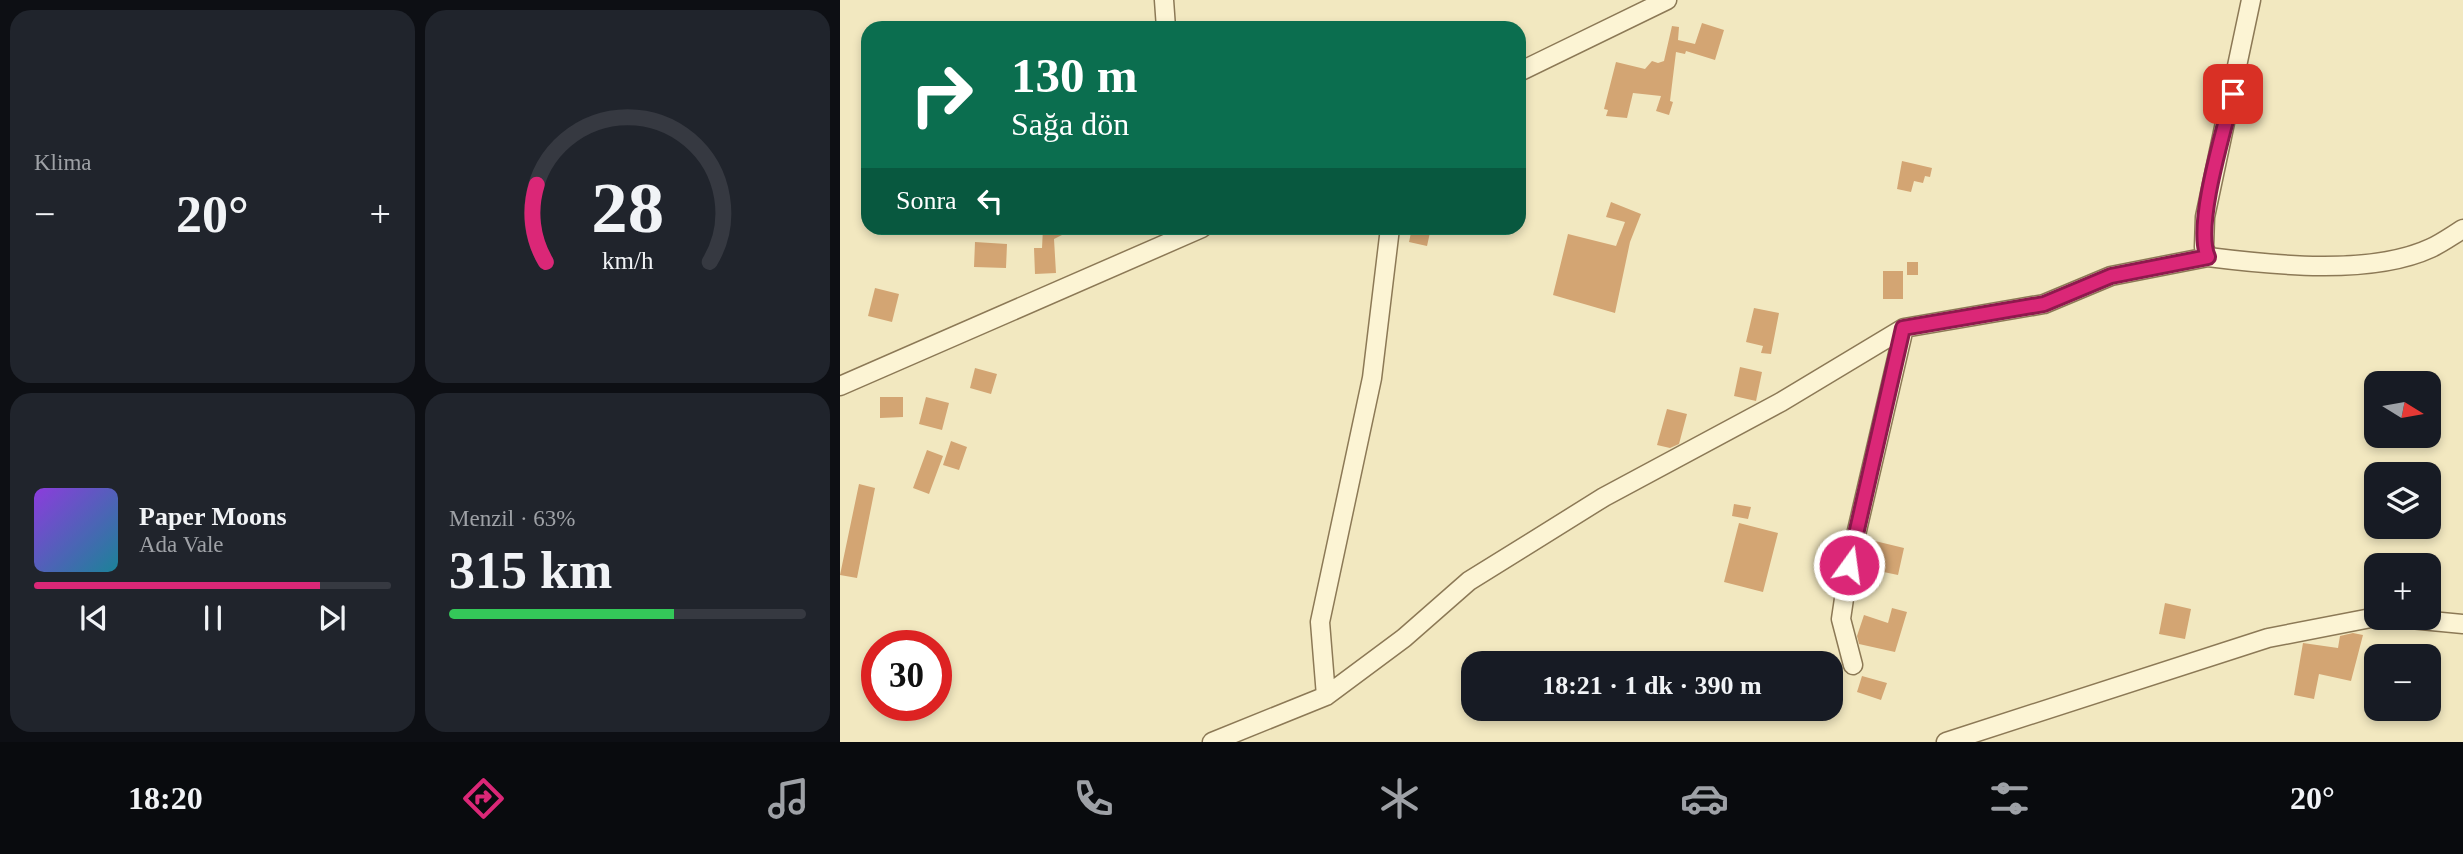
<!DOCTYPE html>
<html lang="tr">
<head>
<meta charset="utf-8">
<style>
  body { margin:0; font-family:"Times New Roman",serif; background:#20242c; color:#f1f3f6; height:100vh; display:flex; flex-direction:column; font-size:26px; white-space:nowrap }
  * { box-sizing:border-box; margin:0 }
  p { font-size:23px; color:#9ea1a6 }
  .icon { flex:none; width:38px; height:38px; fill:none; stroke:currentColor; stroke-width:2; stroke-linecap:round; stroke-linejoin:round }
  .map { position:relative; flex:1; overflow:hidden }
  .sheet { display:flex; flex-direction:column; gap:10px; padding:10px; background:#0d0f14; width:840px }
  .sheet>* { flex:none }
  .hud { position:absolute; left:21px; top:21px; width:665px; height:214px; border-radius:21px; box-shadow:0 4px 10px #0003; background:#0b6e4f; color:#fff; overflow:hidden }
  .needle { width:46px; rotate:101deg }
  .buttons { position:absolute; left:1524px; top:371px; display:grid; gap:14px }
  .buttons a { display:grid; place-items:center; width:77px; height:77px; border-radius:14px; background:#171b24; box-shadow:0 4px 10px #0003; font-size:35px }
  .speed { position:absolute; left:21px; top:630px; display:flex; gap:14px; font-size:35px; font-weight:700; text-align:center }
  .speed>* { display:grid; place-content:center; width:91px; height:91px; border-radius:50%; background:#171b24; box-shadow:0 4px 10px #0003; line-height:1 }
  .speed .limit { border:10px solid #d22; background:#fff; color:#111 }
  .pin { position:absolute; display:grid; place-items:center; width:60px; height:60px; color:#fff; margin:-30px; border-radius:14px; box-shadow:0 4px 10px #0006 }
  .me { position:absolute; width:77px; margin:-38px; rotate:14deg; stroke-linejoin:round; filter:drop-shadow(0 0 5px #0008) }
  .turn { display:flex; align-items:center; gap:24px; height:147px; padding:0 35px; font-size:32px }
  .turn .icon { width:91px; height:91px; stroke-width:2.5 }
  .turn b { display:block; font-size:49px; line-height:60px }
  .then { display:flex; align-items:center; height:66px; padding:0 35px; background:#0003; gap:14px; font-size:26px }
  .big { font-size:52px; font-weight:700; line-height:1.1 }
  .sheet .tile { flex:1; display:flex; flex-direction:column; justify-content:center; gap:10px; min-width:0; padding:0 24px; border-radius:21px; background:#20242c }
  .sheet .dial { align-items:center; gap:0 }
  .dial svg { height:182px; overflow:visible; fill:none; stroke:#363941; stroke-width:7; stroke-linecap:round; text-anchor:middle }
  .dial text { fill:#f1f3f6; stroke:none }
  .song { display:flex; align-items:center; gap:21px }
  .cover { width:84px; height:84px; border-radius:10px; background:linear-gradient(135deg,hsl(270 70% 55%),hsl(190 70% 35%)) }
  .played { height:7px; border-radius:4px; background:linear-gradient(90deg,#db2777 80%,#363941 80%) }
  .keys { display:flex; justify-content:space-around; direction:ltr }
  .heat { display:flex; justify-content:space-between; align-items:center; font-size:38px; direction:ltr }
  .charge { height:10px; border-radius:5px; background:linear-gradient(90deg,#34c759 63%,#363941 0) }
  .sheet .tiles { flex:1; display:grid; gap:10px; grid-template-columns:repeat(2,1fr) }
  .trip { position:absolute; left:621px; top:651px; width:382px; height:70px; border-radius:21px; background:#171b24; box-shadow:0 4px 10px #0003; font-weight:700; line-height:70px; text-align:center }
  .tabs { display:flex; height:112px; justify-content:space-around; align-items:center; background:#090b0e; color:#9ea1a6 }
  .tabs .icon { width:49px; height:49px }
  .tabs .current { color:#db2777 }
  .tabs b { font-size:32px; color:#f1f3f6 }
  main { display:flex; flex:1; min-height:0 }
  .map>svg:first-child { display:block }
</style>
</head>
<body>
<main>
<section class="sheet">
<div class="tiles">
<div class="tile"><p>Klima</p>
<div class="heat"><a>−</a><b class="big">20°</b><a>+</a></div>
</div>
<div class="tile dial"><svg viewBox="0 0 100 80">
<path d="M14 69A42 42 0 1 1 86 69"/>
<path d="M14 69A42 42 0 0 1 10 35" stroke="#db2777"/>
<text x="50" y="56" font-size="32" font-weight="700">28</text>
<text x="50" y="72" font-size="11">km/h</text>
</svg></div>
<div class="tile">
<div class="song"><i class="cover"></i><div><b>Paper Moons</b><p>Ada Vale</p></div></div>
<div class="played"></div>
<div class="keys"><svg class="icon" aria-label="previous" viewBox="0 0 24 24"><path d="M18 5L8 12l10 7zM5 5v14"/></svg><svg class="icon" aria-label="pause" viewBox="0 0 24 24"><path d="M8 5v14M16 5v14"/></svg><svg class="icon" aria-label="next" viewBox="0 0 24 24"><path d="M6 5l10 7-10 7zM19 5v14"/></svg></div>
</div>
<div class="tile"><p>Menzil · 63%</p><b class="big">315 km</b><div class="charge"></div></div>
</div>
</section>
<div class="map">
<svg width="1623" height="742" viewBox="0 0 1623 742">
  <rect width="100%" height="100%" fill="#f2e8c0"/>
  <path fill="#d3a573" d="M862 23 884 30 875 60 846 51 845 54 836 52 830 101 833 102 829 115 816 111 821 96 793 93 787 118 766 116 768 110 764 109 776 62 805 69 812 61 818 63 824 61 832 26 839 27 838 40 855 44Z
    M1062 161 1092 168 1090 177 1085 176 1083 183 1074 181 1071 192 1057 189Z
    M771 202 801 214 790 242 775 313 713 295 728 234 776 246 785 222 766 217Z
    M203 228H236L214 239 216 273 195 274 194 248H202Z
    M572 228H591L587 246 569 242Z
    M135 242 167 244 166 268 134 267Z
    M1067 262H1078V275H1067Z
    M1043 271H1063V299H1043Z
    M35 288 59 294 52 322 28 316Z
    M914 308 939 313 931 354 921 353 923 346 906 342Z
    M900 367 922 372 916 401 894 396Z
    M135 368 157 374 151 394 130 388Z
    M40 397H63V417L40 418Z
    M86 397 109 403 102 430 79 424Z
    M827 409 847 414 839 444 830 448 817 445Z
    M111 441 127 447 119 470 103 465Z
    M87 450 103 456 89 494 73 488Z
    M19 484 35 488 17 578 0 575Z
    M894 504 911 507 908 519 892 516Z
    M899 523 938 533 923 592 884 582Z
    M1035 541 1064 548 1058 575 1029 569Z
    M1325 603 1351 609 1345 639 1319 634Z
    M1052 608 1067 612 1055 652 1019 644 1017 636 1024 615 1048 623Z
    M1513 633 1523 635 1511 681 1479 674 1474 699 1454 695 1463 643 1498 648 1500 636Z
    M1022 676 1047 683 1041 700 1017 692Z"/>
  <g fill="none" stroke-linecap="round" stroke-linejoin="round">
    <defs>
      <path id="minor" d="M324 0 326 28
        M1411 0 1365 217 1364 247 1368 257C1432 265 1531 276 1591 248 1602 243 1613 235 1623 229
        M679 72 827 0
        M0 386 362 228
        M1560 618 1623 624
        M1013 665 1001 619 1009 565 1064 328
        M486 696 480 622 532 378 550 228
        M372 742 486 696 564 638 629 581 764 497 941 402 1064 328 1204 304 1271 276 1368 257
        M1106 742 1428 638 1536 617"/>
    </defs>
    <use href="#minor" stroke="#8c7956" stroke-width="21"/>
    <use href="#minor" stroke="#fcf4d4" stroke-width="18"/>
  </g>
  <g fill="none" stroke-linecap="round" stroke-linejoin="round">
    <defs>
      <path id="route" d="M1009 565 1063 328 1204 304 1271 276 1368 257C1354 226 1384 130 1393 94"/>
    </defs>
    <use href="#route" stroke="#8e194d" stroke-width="18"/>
    <use href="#route" stroke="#db2777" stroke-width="12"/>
  </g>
</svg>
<div class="buttons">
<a><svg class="needle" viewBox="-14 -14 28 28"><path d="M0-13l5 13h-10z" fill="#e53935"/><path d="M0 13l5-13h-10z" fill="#9ea1a6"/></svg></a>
<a><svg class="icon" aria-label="layers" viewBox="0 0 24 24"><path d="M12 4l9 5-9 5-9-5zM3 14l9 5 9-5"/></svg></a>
<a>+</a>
<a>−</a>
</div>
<div class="speed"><div class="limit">30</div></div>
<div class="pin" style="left:1393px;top:94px;background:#d93025"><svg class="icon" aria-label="arrive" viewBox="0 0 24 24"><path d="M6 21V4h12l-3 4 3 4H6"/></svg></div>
<svg class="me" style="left:1009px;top:565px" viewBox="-20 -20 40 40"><circle r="17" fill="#db2777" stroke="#fff" stroke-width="3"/><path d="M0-11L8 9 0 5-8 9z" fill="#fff"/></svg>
<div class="trip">18:21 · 1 dk · 390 m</div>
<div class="hud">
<div class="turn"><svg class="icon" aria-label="right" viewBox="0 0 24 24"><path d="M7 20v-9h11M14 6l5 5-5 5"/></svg><div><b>130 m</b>Sağa dön</div></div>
<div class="then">Sonra<svg class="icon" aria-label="left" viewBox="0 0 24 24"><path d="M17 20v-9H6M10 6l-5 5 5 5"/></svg></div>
</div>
</div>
</main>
<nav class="tabs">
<b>18:20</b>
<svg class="icon current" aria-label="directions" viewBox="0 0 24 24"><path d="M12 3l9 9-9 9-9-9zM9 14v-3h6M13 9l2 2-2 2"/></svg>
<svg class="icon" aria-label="music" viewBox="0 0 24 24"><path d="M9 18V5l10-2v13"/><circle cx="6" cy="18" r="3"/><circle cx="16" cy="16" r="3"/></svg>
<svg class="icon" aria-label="phone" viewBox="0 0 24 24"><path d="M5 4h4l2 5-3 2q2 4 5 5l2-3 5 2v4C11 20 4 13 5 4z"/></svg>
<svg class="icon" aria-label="climate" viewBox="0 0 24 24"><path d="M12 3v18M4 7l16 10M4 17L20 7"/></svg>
<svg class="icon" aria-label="car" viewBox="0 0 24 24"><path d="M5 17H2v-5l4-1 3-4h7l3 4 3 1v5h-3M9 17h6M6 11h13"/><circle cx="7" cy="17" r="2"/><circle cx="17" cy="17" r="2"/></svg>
<svg class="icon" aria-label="filters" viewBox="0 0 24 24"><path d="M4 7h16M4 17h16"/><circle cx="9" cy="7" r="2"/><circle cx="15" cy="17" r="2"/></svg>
<b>20°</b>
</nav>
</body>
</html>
